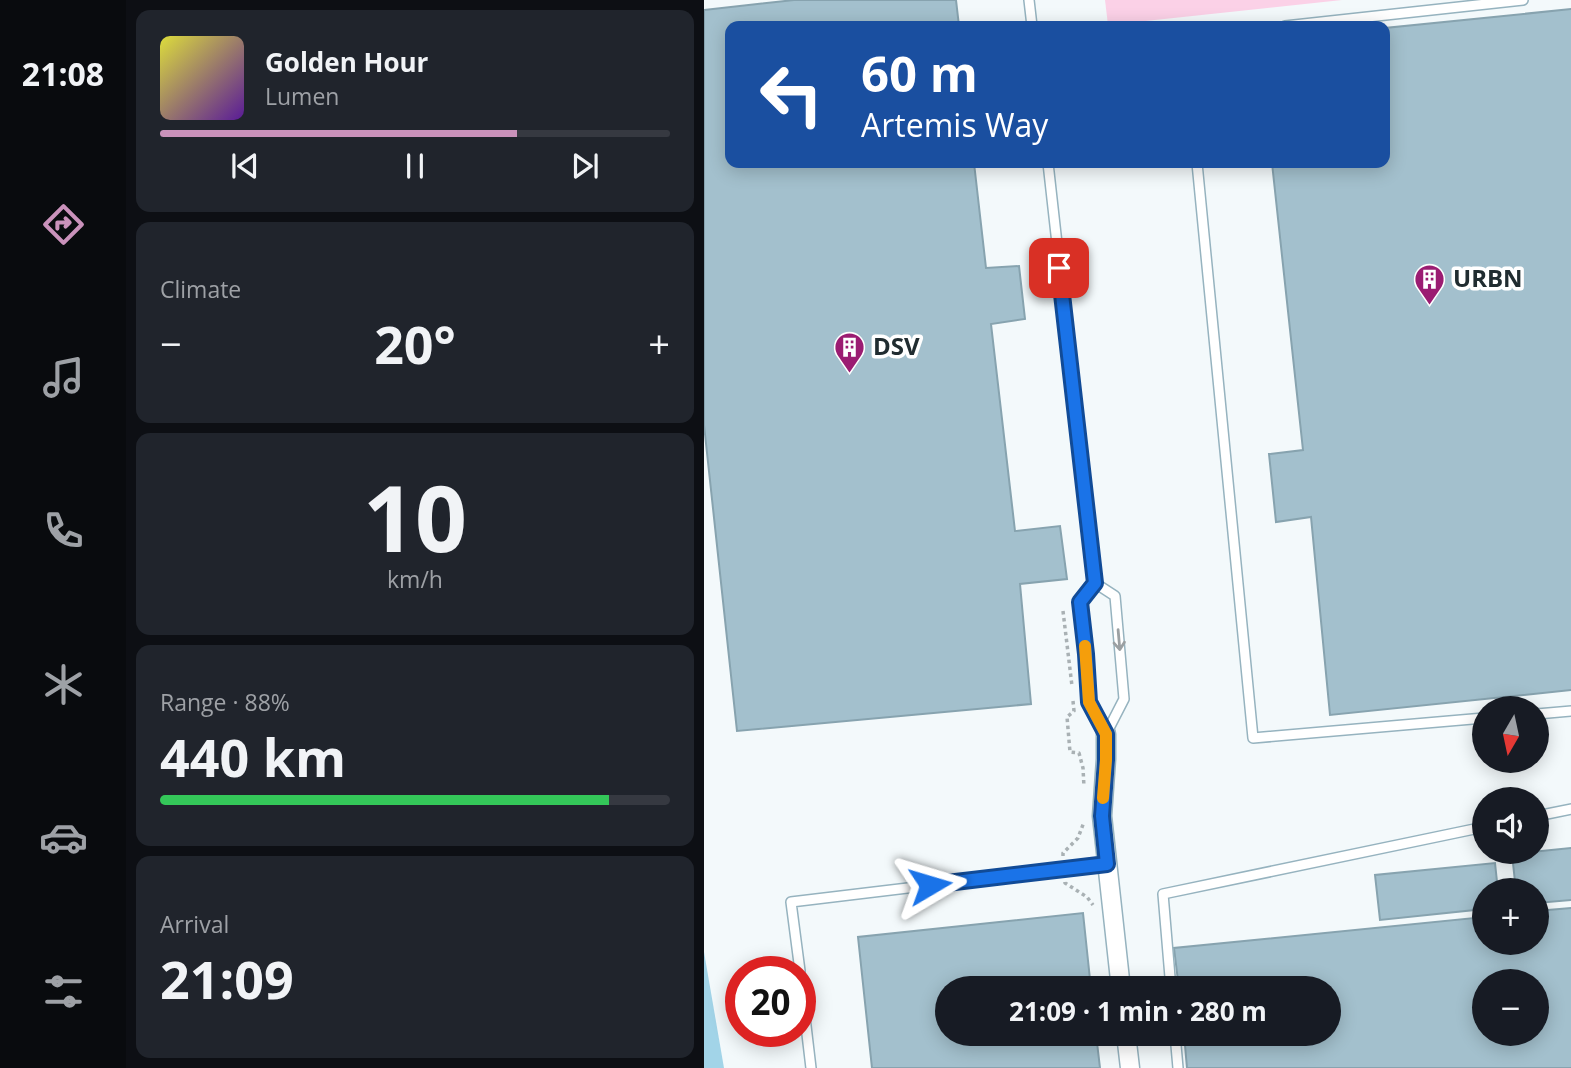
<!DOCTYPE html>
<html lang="en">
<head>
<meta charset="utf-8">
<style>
  body { margin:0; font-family:"Open Sans",sans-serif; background:#20242c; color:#f1f3f6; height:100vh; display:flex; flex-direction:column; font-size:26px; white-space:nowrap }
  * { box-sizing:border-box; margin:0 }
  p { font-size:23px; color:#9ea1a6 }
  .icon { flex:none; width:38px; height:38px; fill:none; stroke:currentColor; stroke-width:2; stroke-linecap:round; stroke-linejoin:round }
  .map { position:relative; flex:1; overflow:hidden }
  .side { display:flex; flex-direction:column; gap:10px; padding:10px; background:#0d0f14; width:578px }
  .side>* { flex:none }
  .hud { position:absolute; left:21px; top:21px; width:665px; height:147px; border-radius:14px; box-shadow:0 4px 18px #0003; background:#1a4fa0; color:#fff; overflow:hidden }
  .needle { width:46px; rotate:189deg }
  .tools { position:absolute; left:768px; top:696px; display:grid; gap:14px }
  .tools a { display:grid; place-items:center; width:77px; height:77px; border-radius:50%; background:#171b24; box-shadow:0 4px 18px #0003; font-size:35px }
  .speed { position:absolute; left:21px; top:956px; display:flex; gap:14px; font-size:35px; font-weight:700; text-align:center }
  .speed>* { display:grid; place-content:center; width:91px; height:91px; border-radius:50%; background:#171b24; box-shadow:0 4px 18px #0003; line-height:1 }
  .speed .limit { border:10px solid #d22; background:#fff; color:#111 }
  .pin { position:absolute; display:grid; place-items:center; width:60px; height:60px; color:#fff; margin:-30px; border-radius:14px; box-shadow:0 4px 10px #0006 }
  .me { position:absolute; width:77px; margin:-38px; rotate:83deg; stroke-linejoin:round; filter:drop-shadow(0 0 5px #0008) }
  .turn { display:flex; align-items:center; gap:24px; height:147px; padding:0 21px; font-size:32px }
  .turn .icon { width:91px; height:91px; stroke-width:2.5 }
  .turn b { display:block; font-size:49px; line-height:60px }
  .big { font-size:52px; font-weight:700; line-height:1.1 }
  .side .card { flex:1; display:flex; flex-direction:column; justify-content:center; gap:10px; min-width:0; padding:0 24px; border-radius:14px; background:#20242c }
  .side .dial { align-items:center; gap:0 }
  .dial b { font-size:91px; line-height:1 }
  .song { display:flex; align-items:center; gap:21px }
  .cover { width:84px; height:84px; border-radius:10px; background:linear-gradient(135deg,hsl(60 70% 55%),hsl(270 70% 35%)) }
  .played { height:7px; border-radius:4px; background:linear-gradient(90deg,#ca92bb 70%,#363941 70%) }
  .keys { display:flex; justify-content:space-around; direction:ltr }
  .heat { display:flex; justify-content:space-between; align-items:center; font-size:38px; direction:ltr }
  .charge { height:10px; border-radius:5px; background:linear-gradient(90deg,#34c759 88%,#363941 0) }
  .trip { position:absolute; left:231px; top:976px; width:406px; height:70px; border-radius:35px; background:#171b24; box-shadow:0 4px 18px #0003; font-weight:700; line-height:70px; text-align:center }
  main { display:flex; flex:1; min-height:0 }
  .menu { display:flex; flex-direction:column; width:126px; justify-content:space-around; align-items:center; background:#090b0e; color:#9ea1a6 }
  .menu .icon { width:49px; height:49px }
  .menu .current { color:#ca92bb }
  .menu b { font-size:32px; color:#f1f3f6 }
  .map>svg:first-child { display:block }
</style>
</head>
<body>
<main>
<nav class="menu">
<b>21:08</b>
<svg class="icon current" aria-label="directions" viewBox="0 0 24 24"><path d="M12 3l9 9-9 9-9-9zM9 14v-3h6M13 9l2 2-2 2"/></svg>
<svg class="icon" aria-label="music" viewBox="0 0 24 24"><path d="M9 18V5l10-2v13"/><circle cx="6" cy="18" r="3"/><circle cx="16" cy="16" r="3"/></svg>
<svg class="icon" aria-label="phone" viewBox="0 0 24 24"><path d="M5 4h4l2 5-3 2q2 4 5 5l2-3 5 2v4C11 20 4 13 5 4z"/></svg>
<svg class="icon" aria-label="climate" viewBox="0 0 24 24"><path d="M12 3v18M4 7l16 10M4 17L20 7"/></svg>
<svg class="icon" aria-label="car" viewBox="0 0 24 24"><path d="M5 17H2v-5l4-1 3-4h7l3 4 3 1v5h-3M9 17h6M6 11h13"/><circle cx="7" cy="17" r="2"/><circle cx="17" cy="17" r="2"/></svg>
<svg class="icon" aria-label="filters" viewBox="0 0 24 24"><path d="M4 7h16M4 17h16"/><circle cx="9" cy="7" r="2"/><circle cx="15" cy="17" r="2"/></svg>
</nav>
<section class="side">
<div class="card">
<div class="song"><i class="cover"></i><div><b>Golden Hour</b><p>Lumen</p></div></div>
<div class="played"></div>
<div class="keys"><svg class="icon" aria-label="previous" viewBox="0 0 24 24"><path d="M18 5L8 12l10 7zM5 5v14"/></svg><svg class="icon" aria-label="pause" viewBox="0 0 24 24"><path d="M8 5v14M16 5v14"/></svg><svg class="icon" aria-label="next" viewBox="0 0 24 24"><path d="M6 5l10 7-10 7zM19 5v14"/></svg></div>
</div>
<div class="card"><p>Climate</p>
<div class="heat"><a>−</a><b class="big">20°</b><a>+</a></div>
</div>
<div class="card dial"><b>10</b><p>km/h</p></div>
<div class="card"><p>Range · 88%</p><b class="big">440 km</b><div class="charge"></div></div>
<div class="card"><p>Arrival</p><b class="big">21:09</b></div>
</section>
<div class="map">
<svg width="868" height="1068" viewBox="0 0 868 1068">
  <rect width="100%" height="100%" fill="#f3f9fb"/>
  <path fill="#fbd1e7" d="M401 0H638L404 25Z"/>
  <path fill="#a2d4e8" d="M0 952 20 1068H0Z"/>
  <path fill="#a3c0cd" stroke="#87a3af" stroke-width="2" fill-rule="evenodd" d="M90 0H252L255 26H26V163H270L282 268 315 266 321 319 287 324 311 531 356 526 363 579 316 584 327 704 33 731 0 425V10Z
    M868 9V690L626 715 607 517 572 522 565 454 599 450 568 163H681V28Z
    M868 848V900L833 903V891H812L808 854Z
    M791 863 794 891H780V909L676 920 671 875Z
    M868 908V1068H483L480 1034H625V989H475L470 948 780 917V943H833V911ZM780 982H833V1034H780Z
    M379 913 387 989H243V1034H392L396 1068H168L154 937Z"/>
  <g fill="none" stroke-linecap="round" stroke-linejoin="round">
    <defs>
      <path id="lane" d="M325 0 328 26
        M581 26 819 0
        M344 163 391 583 376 602 382 654 385 702 402 734
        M493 163 549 738 780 718
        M391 583 411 596 420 699 402 734
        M833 714 868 711
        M833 816 868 809
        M96 971 87 902 403 864
        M96 975 107 1068
        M467 989 459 894 780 827
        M471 1034 474 1068"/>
      <path id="street" d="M402 734V759L398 816 417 989
        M422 1034 426 1068"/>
    </defs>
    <use href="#lane" stroke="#96b3bf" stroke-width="12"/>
    <use href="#street" stroke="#96b3bf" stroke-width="21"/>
    <path stroke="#a9b1b4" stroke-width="3.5" stroke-dasharray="3.5 3.5" stroke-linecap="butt" d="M359 611 368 686
      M369 701 370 711 363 717 366 752 375 753 379 768 380 787
      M359 856V853L374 838 380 822
      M361 882V883L383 897 389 905"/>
    <use href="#lane" stroke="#fff" stroke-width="9"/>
    <use href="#street" stroke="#fff" stroke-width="18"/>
  </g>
  <defs><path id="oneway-shaft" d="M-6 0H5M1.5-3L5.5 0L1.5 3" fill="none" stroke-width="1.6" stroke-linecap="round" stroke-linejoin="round" transform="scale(1.75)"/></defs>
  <use stroke="#9ba0a2" href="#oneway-shaft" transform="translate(415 640) rotate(85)"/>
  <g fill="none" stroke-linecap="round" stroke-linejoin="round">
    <defs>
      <path id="route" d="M226 885 403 864 398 816 402 760V734L385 702 382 654 376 602 391 583 355 268"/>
    </defs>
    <use href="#route" stroke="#114b97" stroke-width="18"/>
    <use href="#route" stroke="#1a73e8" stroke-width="12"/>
    <path stroke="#f59e0b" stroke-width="12" d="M381 646 385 702 402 734V760L399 798"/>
  </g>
  <defs>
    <symbol id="building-pin" viewBox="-11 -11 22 30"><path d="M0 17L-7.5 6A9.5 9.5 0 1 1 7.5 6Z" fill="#9b1c72" stroke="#fff"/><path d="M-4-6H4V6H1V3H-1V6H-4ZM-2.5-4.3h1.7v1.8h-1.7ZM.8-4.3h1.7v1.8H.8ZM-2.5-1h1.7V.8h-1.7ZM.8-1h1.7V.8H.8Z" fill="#fff"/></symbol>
  </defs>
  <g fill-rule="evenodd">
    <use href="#building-pin" x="708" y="262" width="35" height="47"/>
    <use href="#building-pin" x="128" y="330" width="35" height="47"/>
  </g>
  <g text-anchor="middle" stroke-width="7" stroke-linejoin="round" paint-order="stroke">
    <g font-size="24" font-weight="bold" fill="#202c30" stroke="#fff" text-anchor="start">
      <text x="749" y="287">URBN</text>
      <text x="169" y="355">DSV</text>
    </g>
  </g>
</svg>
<div class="tools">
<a><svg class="needle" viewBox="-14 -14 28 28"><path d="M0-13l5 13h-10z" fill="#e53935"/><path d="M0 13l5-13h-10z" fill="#9ea1a6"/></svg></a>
<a><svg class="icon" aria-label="sound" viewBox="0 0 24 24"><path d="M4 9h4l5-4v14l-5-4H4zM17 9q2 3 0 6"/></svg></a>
<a>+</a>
<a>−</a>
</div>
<div class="speed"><div class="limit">20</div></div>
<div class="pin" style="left:355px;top:268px;background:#d93025"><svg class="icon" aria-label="arrive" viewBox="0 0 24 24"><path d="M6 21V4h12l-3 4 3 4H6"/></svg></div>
<svg class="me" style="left:226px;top:885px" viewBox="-20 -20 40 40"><path d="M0-17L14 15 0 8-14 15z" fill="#1a73e8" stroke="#fff" stroke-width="4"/></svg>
<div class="trip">21:09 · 1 min · 280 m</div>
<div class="hud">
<div class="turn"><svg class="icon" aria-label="left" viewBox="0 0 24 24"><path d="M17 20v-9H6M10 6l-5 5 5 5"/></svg><div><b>60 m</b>Artemis Way</div></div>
</div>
</div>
</main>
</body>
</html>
